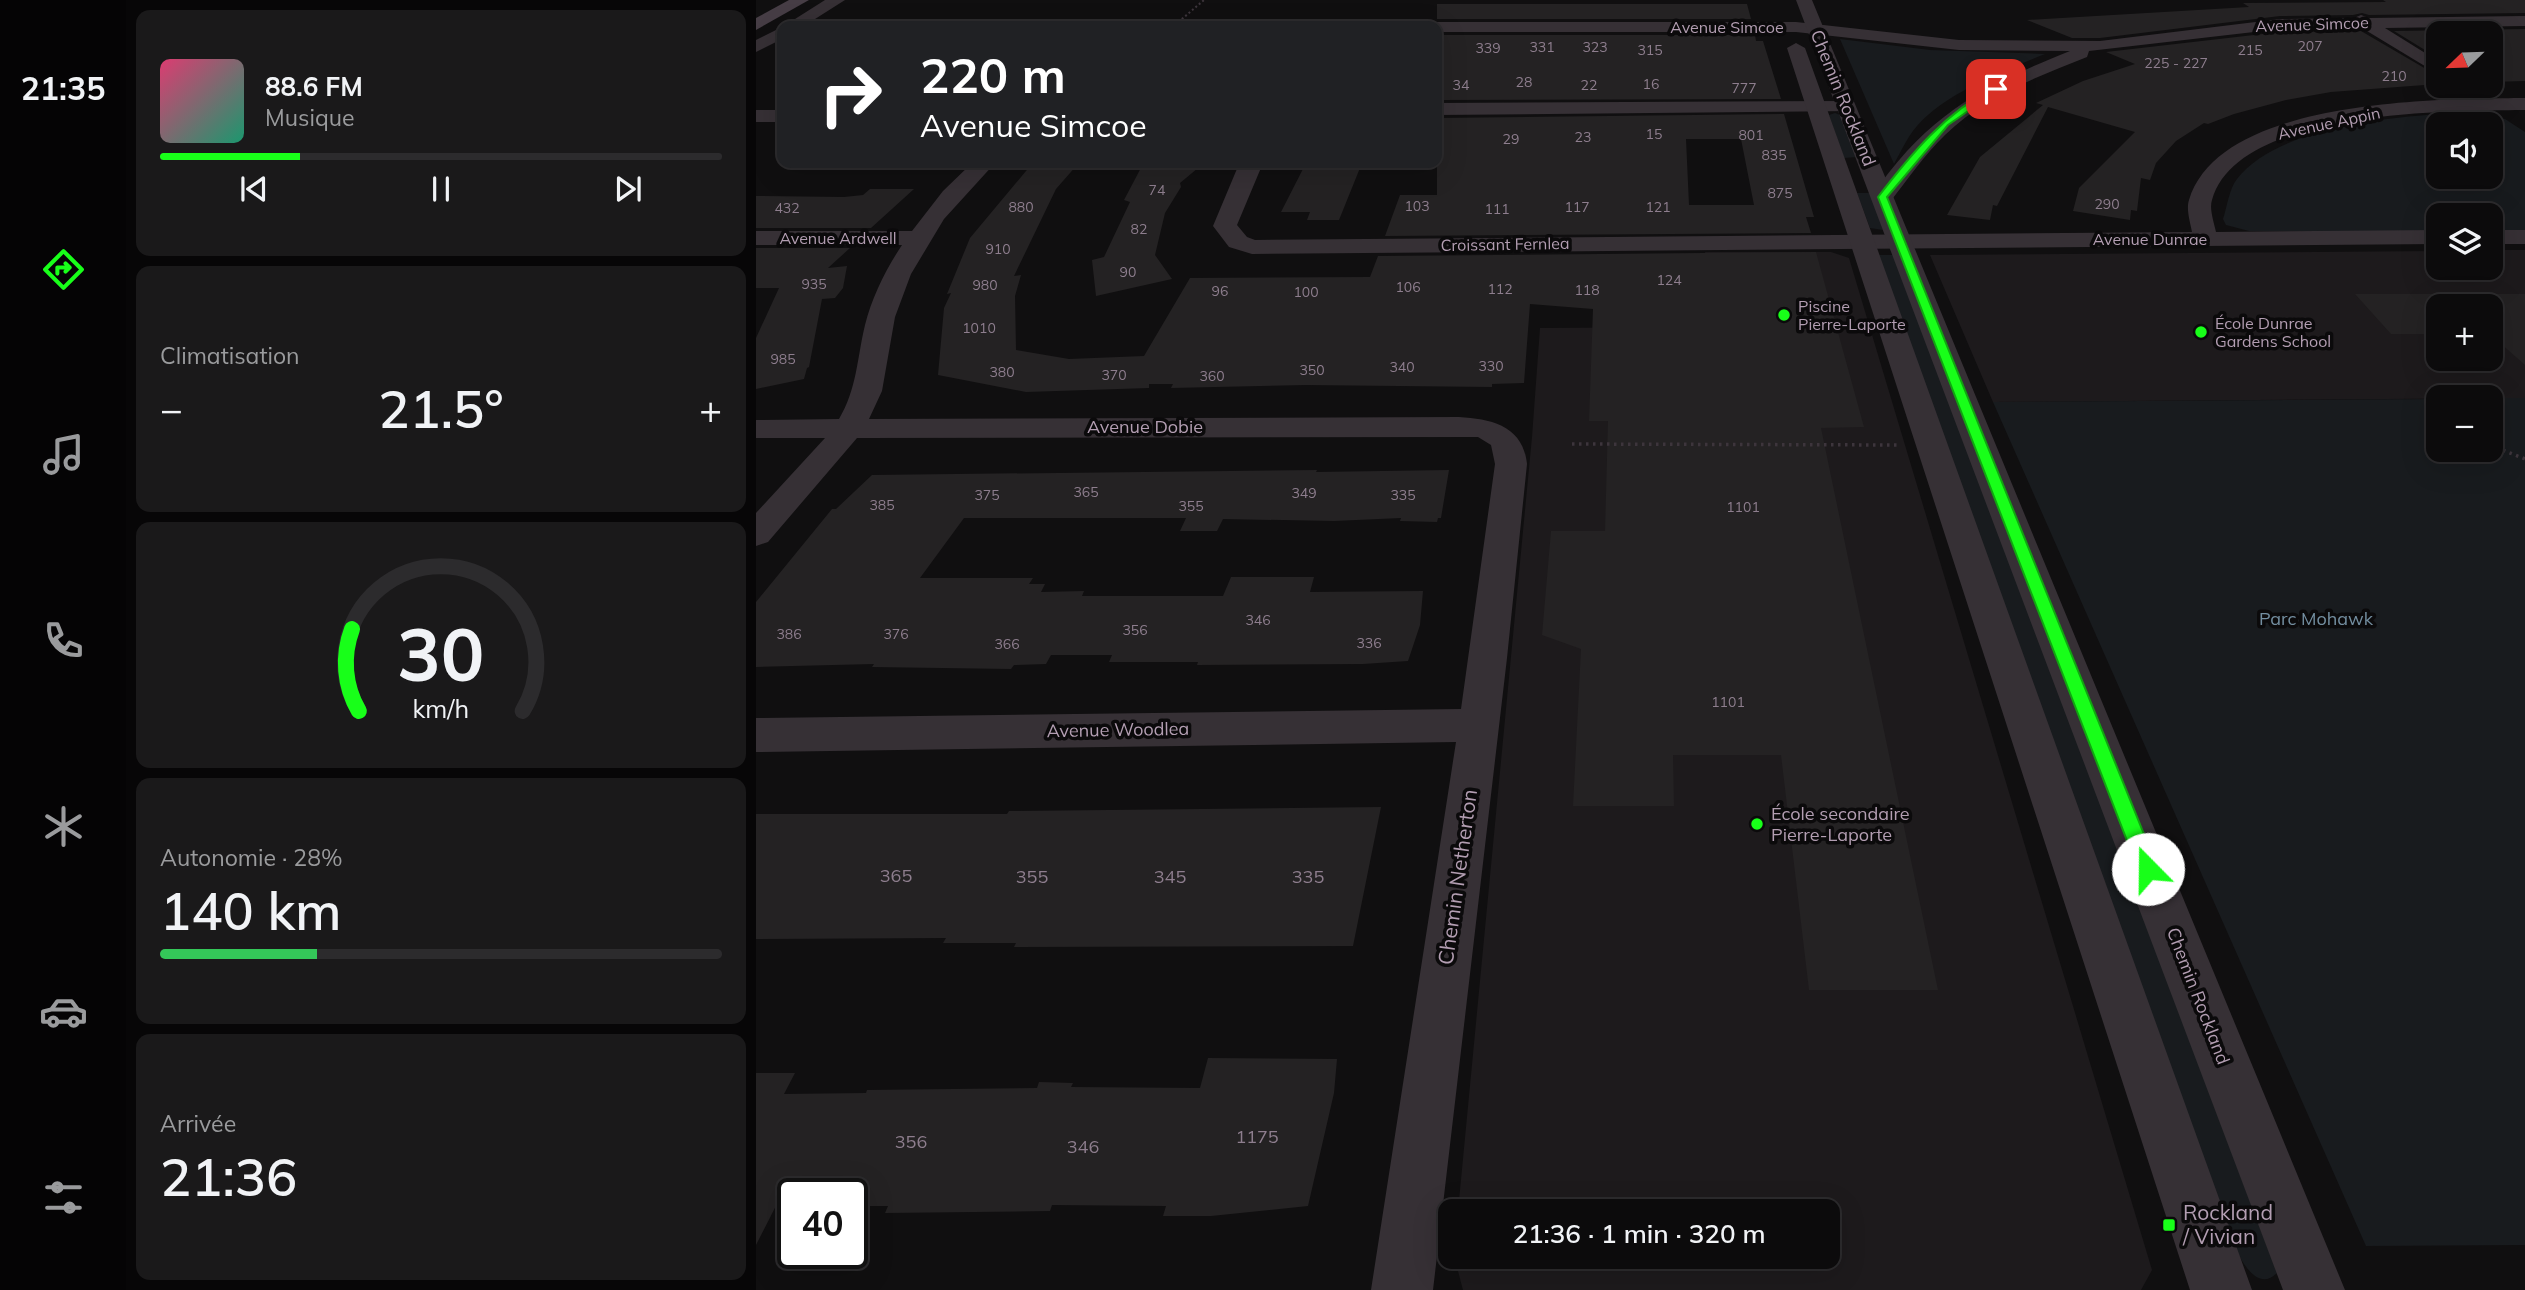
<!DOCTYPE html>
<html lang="fr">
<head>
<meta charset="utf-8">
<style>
  body { margin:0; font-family:Mulish,sans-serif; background:#1a191a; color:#f1f3f6; height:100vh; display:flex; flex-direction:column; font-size:26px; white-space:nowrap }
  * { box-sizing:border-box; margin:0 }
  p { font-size:23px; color:#9a9b9d }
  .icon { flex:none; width:38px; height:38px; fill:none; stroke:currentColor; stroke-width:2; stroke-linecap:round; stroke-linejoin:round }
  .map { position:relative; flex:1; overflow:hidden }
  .drawer { display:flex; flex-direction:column; gap:10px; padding:10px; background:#070607; width:630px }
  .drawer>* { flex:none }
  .hud { position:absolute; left:21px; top:21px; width:665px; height:147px; border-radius:14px; box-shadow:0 7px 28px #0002,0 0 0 2px #2c2b2d; background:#202124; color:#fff; overflow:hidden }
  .needle { width:46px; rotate:247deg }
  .buttons { position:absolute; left:1670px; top:21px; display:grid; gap:14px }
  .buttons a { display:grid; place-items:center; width:77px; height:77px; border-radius:14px; background:#0c0b0c; box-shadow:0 7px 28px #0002,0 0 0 2px #2c2b2d; font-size:35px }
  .speed { position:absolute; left:21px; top:1178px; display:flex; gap:14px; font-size:35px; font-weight:700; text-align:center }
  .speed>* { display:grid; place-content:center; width:91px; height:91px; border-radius:50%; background:#0c0b0c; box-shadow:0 7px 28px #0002,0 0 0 2px #2c2b2d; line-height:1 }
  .speed .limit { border:4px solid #111; border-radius:10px; background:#fff; color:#111 }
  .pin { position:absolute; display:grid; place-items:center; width:60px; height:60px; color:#fff; margin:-30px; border-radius:14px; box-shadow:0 4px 10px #0006 }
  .me { position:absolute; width:77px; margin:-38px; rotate:338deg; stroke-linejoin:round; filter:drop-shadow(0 0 5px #0008) }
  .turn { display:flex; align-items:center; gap:24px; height:147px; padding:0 28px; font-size:32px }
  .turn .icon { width:91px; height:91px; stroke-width:2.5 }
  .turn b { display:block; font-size:49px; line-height:60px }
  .big { font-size:52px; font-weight:600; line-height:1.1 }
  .drawer .tile { flex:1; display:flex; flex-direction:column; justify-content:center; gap:10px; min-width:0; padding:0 24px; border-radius:14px; background:#1a191a }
  .drawer .dial { align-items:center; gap:0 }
  .dial svg { height:182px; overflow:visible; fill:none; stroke:#2c2b2d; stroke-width:7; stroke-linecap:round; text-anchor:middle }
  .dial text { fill:#f1f3f6; stroke:none }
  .song { display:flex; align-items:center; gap:21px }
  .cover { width:84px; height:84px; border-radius:10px; background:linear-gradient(135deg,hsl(340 70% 55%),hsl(160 70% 35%)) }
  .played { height:7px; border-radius:4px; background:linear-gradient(90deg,#18ff19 25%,#2c2b2d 25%) }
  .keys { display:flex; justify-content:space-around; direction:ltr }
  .heat { display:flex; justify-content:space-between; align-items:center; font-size:38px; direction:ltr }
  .charge { height:10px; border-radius:5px; background:linear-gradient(90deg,#34c759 28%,#2c2b2d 0) }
  .trip { position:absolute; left:682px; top:1199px; width:402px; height:70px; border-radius:14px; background:#0c0b0c; box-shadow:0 7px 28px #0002,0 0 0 2px #2c2b2d; font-weight:600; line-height:70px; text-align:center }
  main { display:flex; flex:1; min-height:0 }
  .tabs { display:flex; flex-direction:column; width:126px; justify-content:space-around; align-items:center; background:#050405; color:#9a9b9d }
  .tabs .icon { width:49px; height:49px }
  .tabs .current { color:#18ff19 }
  .tabs b { font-size:32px; color:#f1f3f6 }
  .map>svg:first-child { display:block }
</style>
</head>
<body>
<main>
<nav class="tabs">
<b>21:35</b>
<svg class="icon current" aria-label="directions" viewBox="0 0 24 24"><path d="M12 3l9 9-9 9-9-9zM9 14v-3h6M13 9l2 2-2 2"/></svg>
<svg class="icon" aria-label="music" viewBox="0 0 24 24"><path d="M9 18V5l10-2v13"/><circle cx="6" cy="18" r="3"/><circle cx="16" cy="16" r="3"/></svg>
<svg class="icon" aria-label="phone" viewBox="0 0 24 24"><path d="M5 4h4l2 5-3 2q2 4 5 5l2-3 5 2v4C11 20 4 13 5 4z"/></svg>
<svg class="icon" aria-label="climate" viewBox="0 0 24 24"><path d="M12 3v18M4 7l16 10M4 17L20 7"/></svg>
<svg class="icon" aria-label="car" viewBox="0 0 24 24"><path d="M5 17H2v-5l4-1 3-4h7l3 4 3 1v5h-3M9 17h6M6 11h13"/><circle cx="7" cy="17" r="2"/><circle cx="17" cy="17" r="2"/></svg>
<svg class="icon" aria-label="filters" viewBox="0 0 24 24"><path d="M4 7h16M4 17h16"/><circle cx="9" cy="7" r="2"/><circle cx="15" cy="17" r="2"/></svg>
</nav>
<section class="drawer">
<div class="tile">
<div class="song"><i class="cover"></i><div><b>88.6 FM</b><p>Musique</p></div></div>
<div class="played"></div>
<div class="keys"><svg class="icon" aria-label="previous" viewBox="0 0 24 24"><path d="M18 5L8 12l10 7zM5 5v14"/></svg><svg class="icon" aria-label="pause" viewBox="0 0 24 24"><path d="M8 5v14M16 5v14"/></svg><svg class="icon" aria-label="next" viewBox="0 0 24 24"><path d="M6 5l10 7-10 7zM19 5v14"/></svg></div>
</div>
<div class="tile"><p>Climatisation</p>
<div class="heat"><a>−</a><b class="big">21.5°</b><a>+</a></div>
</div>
<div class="tile dial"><svg viewBox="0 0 100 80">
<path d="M14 69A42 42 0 1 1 86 69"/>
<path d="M14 69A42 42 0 0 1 11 33" stroke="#18ff19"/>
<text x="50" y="56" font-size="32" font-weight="700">30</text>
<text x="50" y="72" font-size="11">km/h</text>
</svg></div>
<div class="tile"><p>Autonomie · 28%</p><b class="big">140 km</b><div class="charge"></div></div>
<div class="tile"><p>Arrivée</p><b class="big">21:36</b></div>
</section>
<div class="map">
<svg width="1769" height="1290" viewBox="0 0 1769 1290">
  <rect width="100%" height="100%" fill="#100f10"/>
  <path fill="#1d1a1c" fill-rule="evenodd" d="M1734 250H1769V398L1237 402 1174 255 1682 251V268H1734ZM1682 306H1734V359H1682Z
    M949 252H1075L1093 258 1396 1270 1385 1290H707L698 1256H1073V1211H702L776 437 784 328 956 327Z"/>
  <path fill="#181b1e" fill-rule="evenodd" d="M1084 39 1174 50 1289 54C1250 70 1189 93 1161 126 1151 137 1145 152 1138 164Z
    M1718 112 1749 119 1769 132V231H1734V215H1682V231H1493L1470 225 1467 219C1471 207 1473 189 1481 179 1524 123 1653 115 1718 112ZM1682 124H1734V177H1682Z
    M1079 113 1084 115 1101 157 1088 158 1073 115Z
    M1101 193H1115L1127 230 1114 228Z
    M1122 255H1138L1521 1273C1505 1289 1492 1271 1483 1256Z
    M1734 398H1769V1245L1610 1246 1237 402 1682 399V450H1734Z"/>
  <path fill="#242223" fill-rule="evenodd" d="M1627 0H1769V13L1613 15 1606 13 1597 15 1524 16 1344 38H1316L1271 20 1493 7 1487 3 1630 2Z
    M681 4H991L995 19H681Z
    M1769 29V81L1734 82V33H1682V58L1638 31Z
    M1605 31 1682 76V84L1575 92 1530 100 1478 114 1452 124 1448 123 1420 141 1400 163 1394 180 1385 178 1381 211 1375 210 1374 220 1317 211 1323 188 1379 132 1292 107 1241 206 1237 205 1234 220 1191 215 1224 157 1287 105 1280 103 1327 81 1379 64 1350 52 1524 32Z
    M681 35H999L1000 41H1007L1025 99 681 100Z
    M1028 114 1058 217H1050L1055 233 629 236 644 195H681V118ZM930 139H985L998 205H933Z
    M448 163 424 183 425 187 409 213 399 255 416 279 340 296 336 260 348 257 374 202 368 200 387 164Z
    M550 163H606L583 220H551L554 212H525Z
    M275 165H321L300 189 258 276 265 275 259 296 260 350 313 359 388 356 434 278 614 277 622 256 1060 252 1108 427 1065 428 1182 990H1053L1025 755H917L918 806H817L825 649 786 635 795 531H849L852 421H833L837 309 774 304 768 383 736 384V387L550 385 415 388 417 384H393V388L270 392 182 375 188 308 195 293 191 294 214 238Z
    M114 189H158L115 228H0V196L88 197 107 195Z
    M0 248H94L72 268 91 266 87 288 79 298 66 299 53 367 51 368 48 379 0 389V338L23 288H0Z
    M1599 294H1769V365L1734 334V306H1682V334H1635Z
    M561 470 560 472 693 470 685 518H682L681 522 644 521 645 518 578 521 467 519 461 531H424L430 518H208L164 578H277L273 584H289L285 592 328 591 326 596H467L475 577H558L554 592 667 591 664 625 652 661 607 664 441 665 442 662H353L356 655H295L290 664 258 665 255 669 116 667 118 664 0 667V602L76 509H80L116 475Z
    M625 807 597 946 258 947 260 943H187L190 938 0 939V814H251L253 811Z
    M452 1058 581 1059 578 1093 552 1206 455 1216H407L410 1206 296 1205 294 1211 129 1213 132 1206H96V1194H26L0 1245V1073H39L28 1094 110 1093 111 1090 281 1088 283 1082 317 1083 315 1087 444 1088Z"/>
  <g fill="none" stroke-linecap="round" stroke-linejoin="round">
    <path stroke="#3d353c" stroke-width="2" stroke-dasharray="2 2.5" stroke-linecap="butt" d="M419 25 448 0"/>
    <path stroke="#3d353c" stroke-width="3.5" stroke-dasharray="2.5 4.5" stroke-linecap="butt" d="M816 444 1141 445
      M1734 445 1769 459"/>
    <path fill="#363035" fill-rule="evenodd" d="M69 0H89L48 26H28Z
      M1605 15 1613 18 1769 16V26L1629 28 1682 61V74L1606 28 1524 29 1333 51 1331 57C1281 77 1229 96 1189 135 1168 155 1152 179 1134 202H1118L1115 197C1171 115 1224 87 1314 51L1203 50 1040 32H681V26H673L681 22H1040L1203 40 1344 41 1524 19 1598 18Z
      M26 27V39L0 52V40Z
      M1769 98V110C1693 111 1481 109 1456 200 1453 209 1458 222 1460 232L1682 230V244L496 254 473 247 457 226 483 164 507 163 481 225 491 237 499 240 1436 232C1434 222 1430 209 1433 200 1464 98 1682 99 1769 98Z
      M1090 101 1100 107 1097 111 681 115V103Z
      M0 110H26V122H0Z
      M216 163H239L188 219 155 274 139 317 126 391 113 419 703 417C736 419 767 426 771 464L751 658 677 1290H615L700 742 0 752V718L705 709 739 464 735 445 722 437 101 438 12 542 0 546V513L69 438H0V420L83 419C101 389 101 358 109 325 116 297 130 269 146 245H0V231H156L187 191Z
      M1734 230H1769V244H1734Z"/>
    <path fill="#363035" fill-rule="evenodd" d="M1040 0H1056L1589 1290H1527Z
      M1040 43 1049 48 1496 1290H1434L1031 48Z"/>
    <path fill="#463d45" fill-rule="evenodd" d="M33 0H53L0 30V18Z"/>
  </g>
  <path fill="#18ff19" stroke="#10a610" stroke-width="2" d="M1237 88 1244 89 1192 125 1131 197 1402 869 1399 875 1392 877 1385 875 1382 869 1122 197C1155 154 1189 113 1237 88Z"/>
  <g fill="#18ff19" stroke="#0b0a0b" stroke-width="2.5">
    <circle cx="1028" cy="315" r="7"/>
    <circle cx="1445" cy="332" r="7"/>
    <circle cx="1001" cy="824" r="7"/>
    <rect x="1406" y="1218" width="14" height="14" rx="3.5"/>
  </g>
  <g text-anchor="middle" stroke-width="7" stroke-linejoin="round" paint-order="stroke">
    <g font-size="14" fill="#8e7e8e">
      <text x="1554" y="51">207</text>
      <text x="786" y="52">331</text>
      <text x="839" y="52">323</text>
      <text x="732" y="53">339</text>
      <text x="894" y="55">315</text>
      <text x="1494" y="55">215</text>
      <text x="1420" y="68">225 - 227</text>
      <text x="1638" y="81">210</text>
      <text x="768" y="87">28</text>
      <text x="895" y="89">16</text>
      <text x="705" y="90">34</text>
      <text x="833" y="90">22</text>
      <text x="988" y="93">777</text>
      <text x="898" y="139">15</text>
      <text x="995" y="140">801</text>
      <text x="827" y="142">23</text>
      <text x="755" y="144">29</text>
      <text x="1018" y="160">835</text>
      <text x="401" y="195">74</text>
      <text x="1024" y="198">875</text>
      <text x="1351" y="209">290</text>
      <text x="661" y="211">103</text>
      <text x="265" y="212">880</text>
      <text x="821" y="212">117</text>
      <text x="902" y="212">121</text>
      <text x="31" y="213">432</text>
      <text x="741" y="214">111</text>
      <text x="383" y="234">82</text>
      <text x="242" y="254">910</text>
      <text x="372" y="277">90</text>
      <text x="913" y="285">124</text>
      <text x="58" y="289">935</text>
      <text x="229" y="290">980</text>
      <text x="652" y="292">106</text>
      <text x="744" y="294">112</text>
      <text x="831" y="295">118</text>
      <text x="464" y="296">96</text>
      <text x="550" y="297">100</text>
      <text x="223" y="333">1010</text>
      <text x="27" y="364">985</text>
      <text x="735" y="371">330</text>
      <text x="646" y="372">340</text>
      <text x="556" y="375">350</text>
      <text x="246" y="377">380</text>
      <text x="358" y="380">370</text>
      <text x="456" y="381">360</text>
      <text x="330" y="497">365</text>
      <text x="548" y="498">349</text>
      <text x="231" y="500">375</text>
      <text x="647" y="500">335</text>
      <text x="126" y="510">385</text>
      <text x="435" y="511">355</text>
      <text x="987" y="512">1101</text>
      <text x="502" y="625">346</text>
      <text x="379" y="635">356</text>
      <text x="33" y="639">386</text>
      <text x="140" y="639">376</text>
      <text x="613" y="648">336</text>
      <text x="251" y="649">366</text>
      <text x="972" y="707">1101</text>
    </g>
    <g font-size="16" fill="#b39eb2" stroke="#0b0a0b">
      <text transform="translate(1556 24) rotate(-2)" y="6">Avenue Simcoe</text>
      <text x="971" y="33">Avenue Simcoe</text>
      <text transform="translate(1573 123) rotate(-12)" y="6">Avenue Appin</text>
      <text x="82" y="244">Avenue Ardwell</text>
      <text x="1394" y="245">Avenue Dunrae</text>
      <text transform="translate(749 244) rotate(-1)" y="6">Croissant Fernlea</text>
    </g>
    <g font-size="16" fill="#b39eb2" stroke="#0b0a0b" text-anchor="start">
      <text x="1042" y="312">Piscine<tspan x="1042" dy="18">Pierre-Laporte</tspan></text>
      <text x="1459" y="329">École Dunrae<tspan x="1459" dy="18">Gardens School</tspan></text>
    </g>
    <g font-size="18" fill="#b39eb2" stroke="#0b0a0b">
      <text transform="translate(1087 98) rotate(68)" y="6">Chemin Rockland</text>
      <text x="389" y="433">Avenue Dobie</text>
      <text transform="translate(362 730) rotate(-1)" y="6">Avenue Woodlea</text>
      <text transform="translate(1442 996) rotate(69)" y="6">Chemin Rockland</text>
    </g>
    <g font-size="18" fill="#738ea0" stroke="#0b0a0b">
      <text x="1560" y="625">Parc Mohawk</text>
    </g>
    <g font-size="18" fill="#b39eb2" stroke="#0b0a0b" text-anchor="start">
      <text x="1015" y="820">École secondaire<tspan x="1015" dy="21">Pierre-Laporte</tspan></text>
    </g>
    <g font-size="18" fill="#8e7e8e">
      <text x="140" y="882">365</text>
      <text x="276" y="883">355</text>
      <text x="414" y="883">345</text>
      <text x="552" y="883">335</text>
      <text x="501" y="1143">1175</text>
      <text x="155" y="1148">356</text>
      <text x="327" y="1153">346</text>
    </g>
    <g font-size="21" fill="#b39eb2" stroke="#0b0a0b">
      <text transform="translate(702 877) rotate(-82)" y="7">Chemin Netherton</text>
    </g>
    <g font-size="21" fill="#b39eb2" stroke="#0b0a0b" text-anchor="start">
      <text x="1427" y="1220">Rockland<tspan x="1427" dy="24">/ Vivian</tspan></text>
    </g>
  </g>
</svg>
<div class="buttons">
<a><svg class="needle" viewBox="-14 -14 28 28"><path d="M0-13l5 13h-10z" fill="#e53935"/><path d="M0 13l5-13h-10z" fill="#9a9b9d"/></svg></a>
<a><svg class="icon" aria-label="sound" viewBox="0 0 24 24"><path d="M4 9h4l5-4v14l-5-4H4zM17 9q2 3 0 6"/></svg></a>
<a><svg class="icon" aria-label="layers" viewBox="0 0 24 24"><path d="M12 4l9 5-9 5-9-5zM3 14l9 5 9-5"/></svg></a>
<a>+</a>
<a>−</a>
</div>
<div class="speed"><div class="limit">40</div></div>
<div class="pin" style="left:1240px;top:89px;background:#d93025"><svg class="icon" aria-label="arrive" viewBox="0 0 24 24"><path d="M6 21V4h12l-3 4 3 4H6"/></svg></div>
<svg class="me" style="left:1392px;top:869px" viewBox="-20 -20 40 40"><circle r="19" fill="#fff"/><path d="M0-13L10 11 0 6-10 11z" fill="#18ff19"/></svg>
<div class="trip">21:36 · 1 min · 320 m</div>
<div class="hud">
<div class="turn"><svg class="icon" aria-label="right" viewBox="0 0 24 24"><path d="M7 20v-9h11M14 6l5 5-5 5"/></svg><div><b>220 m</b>Avenue Simcoe</div></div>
</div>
</div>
</main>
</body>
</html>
